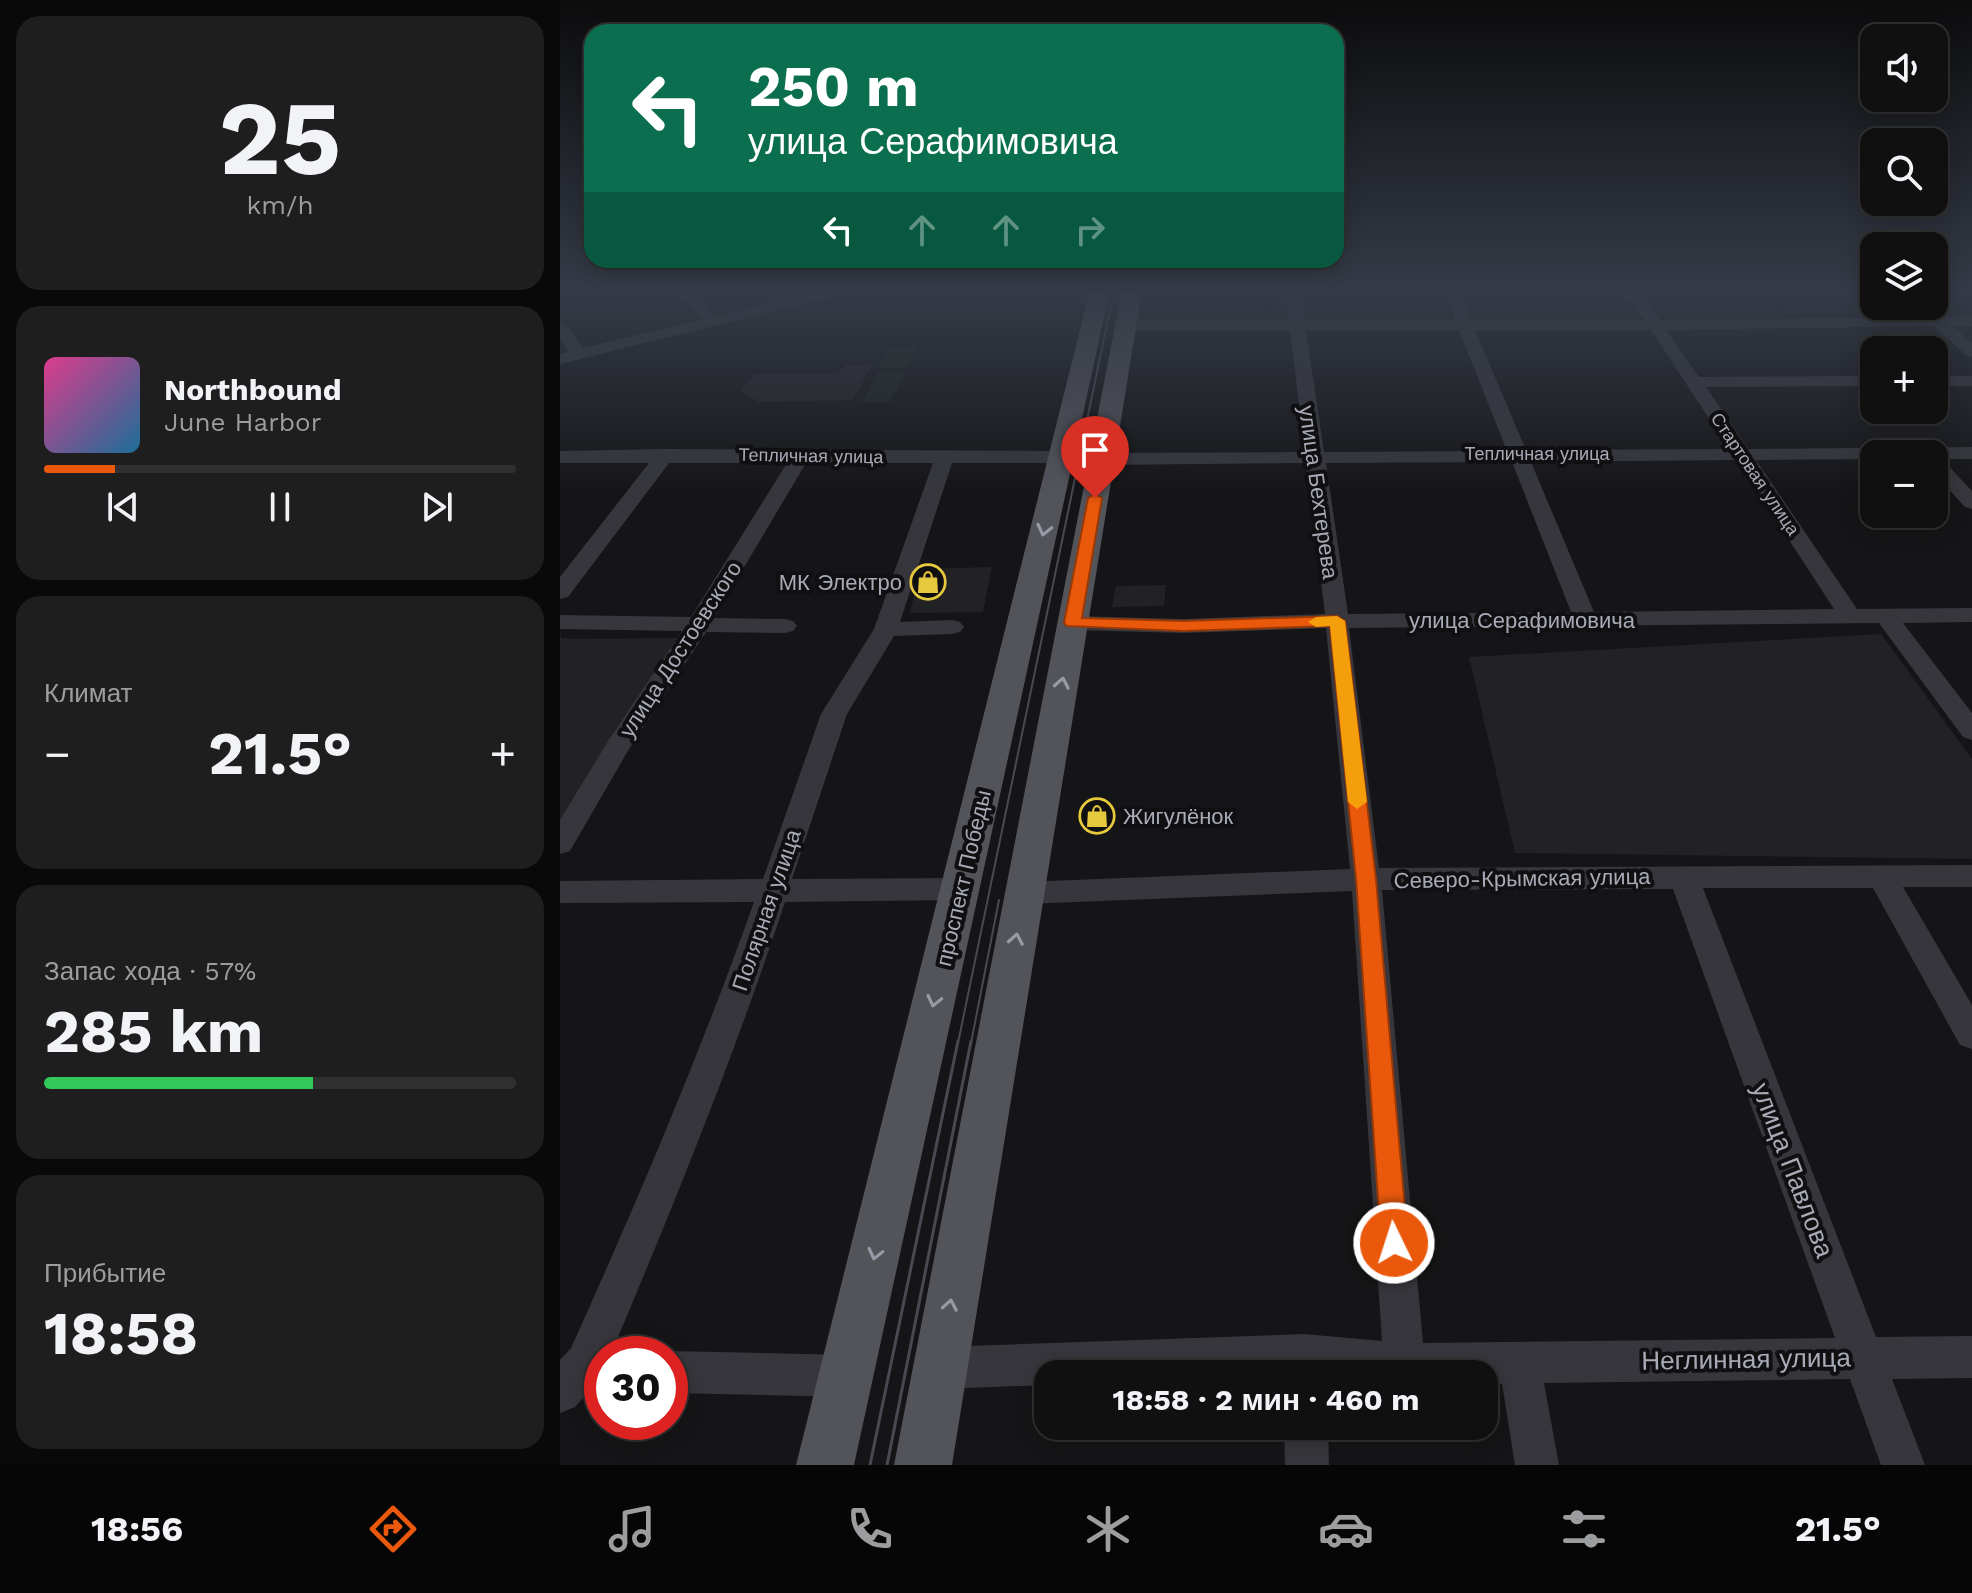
<!DOCTYPE html>
<html lang="ru">
<head>
<meta charset="utf-8">
<style>
  body { margin:0; font-family:"Work Sans",sans-serif; background:#1e1e1f; color:#f1f3f6; height:100vh; display:flex; flex-direction:column; font-size:30px; white-space:nowrap }
  * { box-sizing:border-box; margin:0 }
  p { font-size:26px; color:#9c9d9f }
  .icon { flex:none; width:44px; height:44px; fill:none; stroke:currentColor; stroke-width:2; stroke-linecap:round; stroke-linejoin:round }
  .map { position:relative; flex:1; overflow:hidden }
  .details { display:flex; flex-direction:column; gap:16px; padding:16px; background:#090909; width:560px }
  .details>* { flex:none }
  .banner { position:absolute; left:24px; top:24px; width:760px; height:244px; border-radius:24px; box-shadow:0 4px 20px #0003,0 0 0 2px #303031; background:#0b6e4f; color:#fff; overflow:hidden }
  .controls { position:absolute; left:1300px; top:24px; display:grid; gap:16px }
  .controls a { display:grid; place-items:center; width:88px; height:88px; border-radius:16px; background:#101011; box-shadow:0 4px 20px #0003,0 0 0 2px #303031; font-size:40px }
  .speed { position:absolute; left:24px; top:1336px; display:flex; gap:16px; font-size:40px; font-weight:700; text-align:center }
  .speed>* { display:grid; place-content:center; width:104px; height:104px; border-radius:50%; background:#101011; box-shadow:0 4px 20px #0003,0 0 0 2px #303031; line-height:1 }
  .speed .limit { border:12px solid #d22; background:#fff; color:#111 }
  .pin { position:absolute; display:grid; place-items:center; width:68px; height:68px; color:#fff; margin:-82px -34px; border-radius:50% 50% 50% 0; rotate:-45deg; box-shadow:0 0 8px #0007 }
  .pin .icon { rotate:45deg }
  .me { position:absolute; width:88px; margin:-44px; rotate:356deg; stroke-linejoin:round; filter:drop-shadow(0 0 6px #0008) }
  .turn { display:flex; align-items:center; gap:28px; height:168px; padding:0 32px; font-size:36px }
  .turn .icon { width:104px; height:104px; stroke-width:2.5 }
  .turn b { display:block; font-size:56px; line-height:68px }
  .lanes { display:flex; align-items:center; height:76px; padding:0 32px; background:#0003; justify-content:center; gap:40px; direction:ltr }
  .lanes .off { opacity:.35 }
  .big { font-size:60px; font-weight:700; line-height:1.1 }
  .details .widget { flex:1; display:flex; flex-direction:column; justify-content:center; gap:12px; min-width:0; padding:0 28px; border-radius:24px; background:#1e1e1f }
  .details .dial { align-items:center; gap:0 }
  .dial b { font-size:104px; line-height:1 }
  .song { display:flex; align-items:center; gap:24px }
  .cover { width:96px; height:96px; border-radius:12px; background:linear-gradient(135deg,hsl(330 70% 55%),hsl(200 70% 35%)) }
  .played { height:8px; border-radius:4px; background:linear-gradient(90deg,#ea580c 15%,#303031 15%) }
  .keys { display:flex; justify-content:space-around; direction:ltr }
  .heat { display:flex; justify-content:space-between; align-items:center; font-size:44px; direction:ltr }
  .charge { height:12px; border-radius:6px; background:linear-gradient(90deg,#34c759 57%,#303031 0) }
  .trip { position:absolute; left:474px; top:1360px; width:464px; height:80px; border-radius:24px; background:#101011; box-shadow:0 4px 20px #0003,0 0 0 2px #303031; font-weight:700; line-height:80px; text-align:center }
  .dock { display:flex; height:128px; justify-content:space-around; align-items:center; background:#060607; color:#9c9d9f }
  .dock .icon { width:56px; height:56px }
  .dock .on { color:#ea580c }
  .dock b { font-size:36px; color:#f1f3f6 }
  main { display:flex; flex:1; min-height:0 }
  .map>svg:first-child { display:block }
</style>
</head>
<body>
<main>
<section class="details">
<div class="widget dial"><b>25</b><p>km/h</p></div>
<div class="widget">
<div class="song"><i class="cover"></i><div><b>Northbound</b><p>June Harbor</p></div></div>
<div class="played"></div>
<div class="keys"><svg class="icon" aria-label="previous" viewBox="0 0 24 24"><path d="M18 5L8 12l10 7zM5 5v14"/></svg><svg class="icon" aria-label="pause" viewBox="0 0 24 24"><path d="M8 5v14M16 5v14"/></svg><svg class="icon" aria-label="next" viewBox="0 0 24 24"><path d="M6 5l10 7-10 7zM19 5v14"/></svg></div>
</div>
<div class="widget"><p>Климат</p>
<div class="heat"><a>−</a><b class="big">21.5°</b><a>+</a></div>
</div>
<div class="widget"><p>Запас хода · 57%</p><b class="big">285 km</b><div class="charge"></div></div>
<div class="widget"><p>Прибытие</p><b class="big">18:58</b></div>
</section>
<div class="map">
<svg width="1412" height="1465" viewBox="0 0 1412 1465">
  <rect width="100%" height="100%" fill="#151517"/>
  <path fill="#222124" d="M285 365H312L293 400 198 402 180 390 195 374 277 373Z
    M432 567 423 612 350 613 360 569Z
    M606 585 604 606 552 607 556 586Z
    M0 628 1 638 14 639 117 638 0 832Z
    M1321 634 1412 759V859L955 853 909 657Z"/>
  <path fill="#1b221d" d="M329 347H356L346 368H318Z
    M318 372H345L330 402H302Z"/>
  <g fill="none" stroke-linecap="round" stroke-linejoin="round">
    <path fill="#36363c" fill-rule="evenodd" d="M116 290H131L157 316 262 290H287L285 293 0 364V354L9 352 0 339V323L6 325 23 348 143 319Z
      M726 290H740L745 320H896L884 290H898L911 320H1084L1065 290H1079L1100 320 1365 317 1372 311 1382 317 1412 316V326H1392L1412 343V357L1406 355 1374 326 1106 330 1139 377 1314 376V386L1146 387 1188 449 1412 447V459H1382L1412 491V509L1405 507 1374 473V454H1314V459L1196 460 1297 609 1412 608V622L1343 623 1412 713V740L1403 737 1319 623 789 628 819 868 1412 865V887H1343L1412 1005V1049L1400 1045 1313 888H1143L1316 1337 1412 1336V1378L1332 1379 1365 1465H1321L1290 1379 984 1383 999 1465H955L942 1384H924V1374H488V1385L379 1389 364 1383 358 1368 364 1353 379 1347 744 1334 822 1341 792 891 464 904 453 901 449 893 453 885 464 882 790 869 766 628 623 633 513 630 505 628 501 623 505 618 513 616 623 619 765 614 746 463 542 465 532 459 542 453 745 452 730 330H566L558 325 566 320H729ZM746 330H899L947 451 764 452ZM915 330H1091L1169 449 966 450ZM1177 460 1274 609 1034 612 971 462ZM952 462 1011 612 788 614 766 463ZM1113 889 1275 1338 863 1343 822 890Z
      M1374 376H1412V386H1374Z
      M105 449 501 451 511 457 501 463H392L340 622 392 620 400 622 404 627 400 632 392 634 334 636 287 714 232 879 400 878 411 881 415 889 411 897 400 900 225 902C175 1054 115 1202 53 1349L58 1354H42V1387L34 1386 15 1407 0 1413V1360L11 1348C77 1202 140 1054 194 902L0 903V881L203 879 261 714 314 629 373 463H246L154 618 225 619 233 621 237 626 233 631 225 633 146 632 69 749 10 851 0 854V820L48 741 122 631 0 629V615L131 617 227 463H109L8 597 0 599V577L89 463H0V451Z
      M110 1351 287 1355 302 1361 308 1376 302 1391 287 1397 110 1393V1354H103Z
      M724 1426H768L769 1465H725Z"/>
    <path fill="#53535a" fill-rule="evenodd" d="M530 290H550L294 1465H236Z
      M562 290H582L392 1465H334Z"/>
    <path stroke="#494a51" stroke-width="2" d="M398 1043 554 290
      M411 1043 439 900"/>
    <path stroke="#494a51" stroke-width="3" d="M310 1465 398 1041
      M327 1465 411 1041"/>
  </g>
  <defs><path id="oneway-chevron" d="M-2-3.5L2.5 0L-2 3.5" fill="none" stroke-width="1.6" stroke-linecap="round" stroke-linejoin="round" transform="scale(2)"/></defs>
  <g stroke="#9799a4">
    <use href="#oneway-chevron" transform="translate(484 530) rotate(103)"/>
    <use href="#oneway-chevron" transform="translate(502 683) rotate(-80)"/>
    <use href="#oneway-chevron" transform="translate(456 939) rotate(-80)"/>
    <use href="#oneway-chevron" transform="translate(374 1001) rotate(103)"/>
    <use href="#oneway-chevron" transform="translate(315 1254) rotate(103)"/>
    <use href="#oneway-chevron" transform="translate(390 1305) rotate(-80)"/>
  </g>
  <linearGradient id="sky" x2="0" y2="1"><stop stop-color="#0c0c0d"/><stop offset="0.59" stop-color="#353b47"/><stop offset="1" stop-color="#353b47" stop-opacity="0"/></linearGradient>
  <rect width="1412" height="495" fill="url(#sky)"/>
  <path fill="#ea580c" stroke="#983908" stroke-width="2" d="M535 494 542 498 522 618 623 621 777 616 785 621 816 879 848 1243 844 1252 834 1256 825 1252 821 1243 796 879 770 626 623 631 507 626 504 623 528 498Z"/>
  <path fill="#f59e0b" d="M777 616 785 621 807 802 797 809 788 802 770 626 756 627 748 622 756 617Z"/>
  <defs>
    <symbol id="shop-ring" viewBox="-11 -11 22 22"><circle r="9.5" fill="#101012" stroke="#e7c93d" stroke-width="1.5"/><path d="M-5-2.5h2.3a2.7 3.5 0 0 1 5.4 0H5L5.5 6h-11ZM-1.5-2.5h3a1.5 2.3 0 0 0-3 0Z" fill="#e7c93d"/></symbol>
  </defs>
  <g fill-rule="evenodd">
    <use href="#shop-ring" x="348" y="562" width="40" height="40"/>
    <use href="#shop-ring" x="517" y="796" width="40" height="40"/>
  </g>
  <g text-anchor="middle" stroke-width="8" stroke-linejoin="round" paint-order="stroke">
    <g font-size="18" fill="#a8aab6" stroke="#101012">
      <text x="977" y="460">Тепличная улица</text>
      <text transform="translate(251 456) rotate(1)" y="6">Тепличная улица</text>
      <text transform="translate(1195 474) rotate(56)" y="6">Стартовая улица</text>
    </g>
    <g font-size="22" fill="#a8aab6" stroke="#101012">
      <text transform="translate(759 492) rotate(82)" y="8">улица Бехтерева</text>
      <text x="962" y="628">улица Серафимовича</text>
      <text transform="translate(120 649) rotate(-57)" y="8">улица Достоевского</text>
      <text transform="translate(403 878) rotate(-77)" y="8">проспект Победы</text>
      <text transform="translate(962 878) rotate(-1)" y="8">Северо-Крымская улица</text>
      <text transform="translate(206 910) rotate(-71)" y="8">Полярная улица</text>
    </g>
    <g font-size="22" fill="#a8aab6" stroke="#101012" text-anchor="end">
      <text x="342" y="590">МК Электро</text>
      <text x="563" y="824" text-anchor="start">Жигулёнок</text>
    </g>
    <g font-size="26" fill="#a8aab6" stroke="#101012">
      <text transform="translate(1233 1170) rotate(69)" y="9">улица Павлова</text>
      <text transform="translate(1186 1359) rotate(-1)" y="9">Неглинная улица</text>
    </g>
  </g>
</svg>
<div class="controls">
<a><svg class="icon" aria-label="sound" viewBox="0 0 24 24"><path d="M4 9h4l5-4v14l-5-4H4zM17 9q2 3 0 6"/></svg></a>
<a><svg class="icon" aria-label="search" viewBox="0 0 24 24"><circle cx="10" cy="10" r="6"/><path d="M15 15l6 6"/></svg></a>
<a><svg class="icon" aria-label="layers" viewBox="0 0 24 24"><path d="M12 4l9 5-9 5-9-5zM3 14l9 5 9-5"/></svg></a>
<a>+</a>
<a>−</a>
</div>
<div class="speed"><div class="limit">30</div></div>
<div class="pin" style="left:535px;top:498px;background:#d93025"><svg class="icon" aria-label="arrive" viewBox="0 0 24 24"><path d="M6 21V4h12l-3 4 3 4H6"/></svg></div>
<svg class="me" style="left:834px;top:1243px" viewBox="-20 -20 40 40"><circle r="17" fill="#ea580c" stroke="#fff" stroke-width="3"/><path d="M0-11L8 9 0 5-8 9z" fill="#fff"/></svg>
<div class="trip">18:58 · 2 мин · 460 m</div>
<div class="banner">
<div class="turn"><svg class="icon" aria-label="left" viewBox="0 0 24 24"><path d="M17 20v-9H6M10 6l-5 5 5 5"/></svg><div><b>250 m</b>улица Серафимовича</div></div>
<div class="lanes"><svg class="icon" aria-label="left" viewBox="0 0 24 24"><path d="M17 20v-9H6M10 6l-5 5 5 5"/></svg><svg class="icon off" aria-label="ahead" viewBox="0 0 24 24"><path d="M12 20V5M6 11l6-6 6 6"/></svg><svg class="icon off" aria-label="ahead" viewBox="0 0 24 24"><path d="M12 20V5M6 11l6-6 6 6"/></svg><svg class="icon off" aria-label="right" viewBox="0 0 24 24"><path d="M7 20v-9h11M14 6l5 5-5 5"/></svg></div>
</div>
</div>
</main>
<nav class="dock">
<b>18:56</b>
<svg class="icon on" aria-label="directions" viewBox="0 0 24 24"><path d="M12 3l9 9-9 9-9-9zM9 14v-3h6M13 9l2 2-2 2"/></svg>
<svg class="icon" aria-label="music" viewBox="0 0 24 24"><path d="M9 18V5l10-2v13"/><circle cx="6" cy="18" r="3"/><circle cx="16" cy="16" r="3"/></svg>
<svg class="icon" aria-label="phone" viewBox="0 0 24 24"><path d="M5 4h4l2 5-3 2q2 4 5 5l2-3 5 2v4C11 20 4 13 5 4z"/></svg>
<svg class="icon" aria-label="climate" viewBox="0 0 24 24"><path d="M12 3v18M4 7l16 10M4 17L20 7"/></svg>
<svg class="icon" aria-label="car" viewBox="0 0 24 24"><path d="M5 17H2v-5l4-1 3-4h7l3 4 3 1v5h-3M9 17h6M6 11h13"/><circle cx="7" cy="17" r="2"/><circle cx="17" cy="17" r="2"/></svg>
<svg class="icon" aria-label="filters" viewBox="0 0 24 24"><path d="M4 7h16M4 17h16"/><circle cx="9" cy="7" r="2"/><circle cx="15" cy="17" r="2"/></svg>
<b>21.5°</b>
</nav>
</body>
</html>
